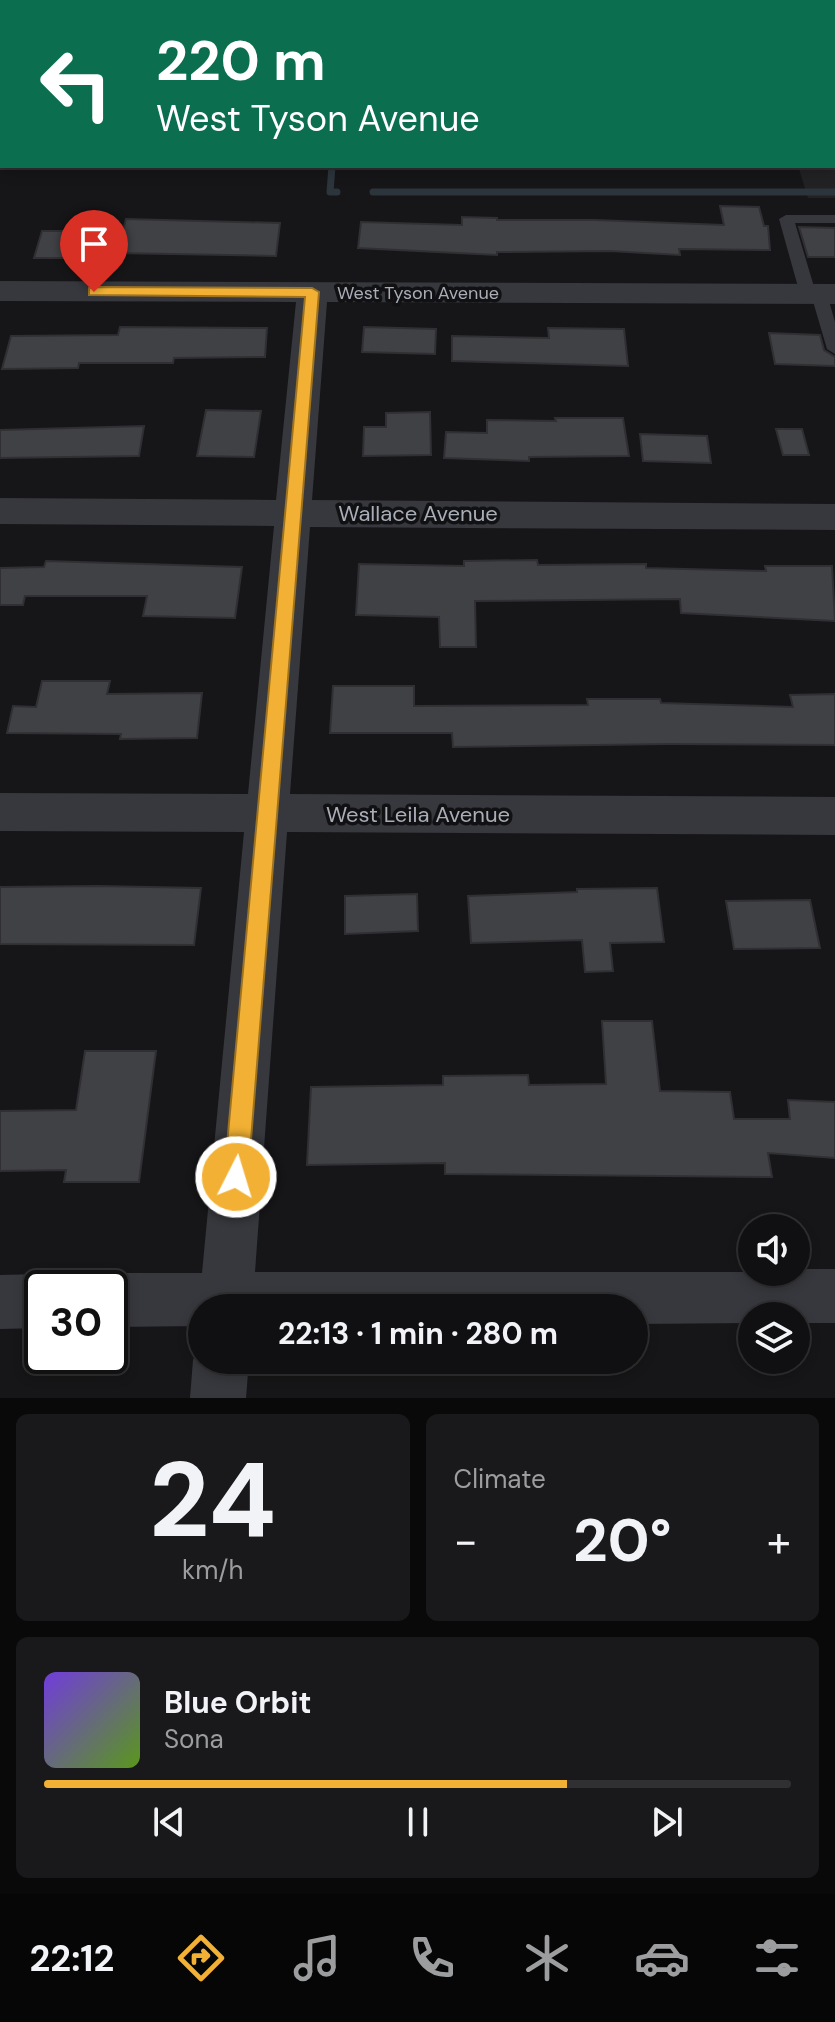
<!DOCTYPE html>
<html lang="en">
<head>
<meta charset="utf-8">
<style>
  body { margin:0; font-family:"DM Sans",sans-serif; background:#19191b; color:#f1f3f6; height:100vh; display:flex; flex-direction:column; font-size:30px; white-space:nowrap }
  * { box-sizing:border-box; margin:0 }
  p { font-size:26px; color:#9c9d9f }
  .icon { flex:none; width:44px; height:44px; fill:none; stroke:currentColor; stroke-width:2; stroke-linecap:round; stroke-linejoin:round }
  .map { position:relative; height:1398px; overflow:hidden }
  .drawer { display:flex; flex-direction:column; gap:16px; padding:16px; background:#09090a; flex:1 }
  .drawer>* { flex:none }
  .top-card { position:absolute; left:0px; top:0px; width:836px; height:168px; box-shadow:0 4px 12px #0003,0 0 0 2px #303032; background:#0b6e4f; color:#fff; overflow:hidden }
  .fabs { position:absolute; left:738px; top:1214px; display:grid; gap:16px }
  .fabs a { display:grid; place-items:center; width:72px; height:72px; border-radius:50%; background:#101012; box-shadow:0 4px 12px #0003,0 0 0 2px #303032; font-size:40px }
  .speed { position:absolute; left:24px; top:1270px; display:flex; gap:16px; font-size:40px; font-weight:700; text-align:center }
  .speed>* { display:grid; place-content:center; width:104px; height:104px; border-radius:50%; background:#101012; box-shadow:0 4px 12px #0003,0 0 0 2px #303032; line-height:1 }
  .speed .limit { border:4px solid #111; border-radius:12px; background:#fff; color:#111 }
  .pin { position:absolute; display:grid; place-items:center; width:68px; height:68px; color:#fff; margin:-82px -34px; border-radius:50% 50% 50% 0; rotate:-45deg; box-shadow:0 0 8px #0007 }
  .pin .icon { rotate:45deg }
  .me { position:absolute; width:88px; margin:-44px; rotate:5deg; stroke-linejoin:round; filter:drop-shadow(0 0 6px #0008) }
  .turn { display:flex; align-items:center; gap:28px; height:168px; padding:0 24px; font-size:36px }
  .turn .icon { width:104px; height:104px; stroke-width:2.5 }
  .turn b { display:block; font-size:56px; line-height:68px }
  .big { font-size:60px; font-weight:700; line-height:1.1 }
  .drawer .widget { flex:1; display:flex; flex-direction:column; justify-content:center; gap:12px; min-width:0; padding:0 28px; border-radius:12px; background:#19191b }
  .drawer .dial { align-items:center; gap:0 }
  .dial b { font-size:104px; line-height:1 }
  .song { display:flex; align-items:center; gap:24px }
  .cover { width:96px; height:96px; border-radius:12px; background:linear-gradient(135deg,hsl(260 70% 55%),hsl(90 70% 35%)) }
  .played { height:8px; border-radius:4px; background:linear-gradient(90deg,#f2b134 70%,#303032 70%) }
  .keys { display:flex; justify-content:space-around; direction:ltr }
  .heat { display:flex; justify-content:space-between; align-items:center; font-size:44px; direction:ltr }
  .drawer .tiles { flex:1; display:grid; gap:16px; grid-template-columns:1fr 1fr }
  .widget:last-child { grid-column:span 2 }
  .trip { position:absolute; left:188px; top:1294px; width:460px; height:80px; border-radius:40px; background:#101012; box-shadow:0 4px 12px #0003,0 0 0 2px #303032; font-weight:700; line-height:80px; text-align:center }
  .tab-bar { display:flex; height:128px; justify-content:space-around; align-items:center; background:#060607; color:#9c9d9f }
  .tab-bar .icon { width:56px; height:56px }
  .tab-bar .on { color:#f2b134 }
  .tab-bar b { font-size:36px; color:#f1f3f6 }
  .map>svg:first-child { display:block }
</style>
</head>
<body>
<div class="map">
<svg width="835" height="1398" viewBox="0 0 835 1398">
  <rect width="100%" height="100%" fill="#161618"/>
  <path fill="#222225" d="M835 113V198H808L798 166H834Z"/>
  <g fill="none" stroke-linecap="round" stroke-linejoin="round">
    <path stroke="#2c353c" stroke-width="7" d="M332 166 330 192H337
      M373 192H835"/>
  </g>
  <path fill="#404145" stroke="#303034" stroke-width="2" d="M720 206 759 207 764 226H768L770 250 679 249 680 255 610 251 497 252V255L358 248 361 222 462 225V217L497 218V220H595L724 225Z
    M126 219 280 223 276 256 117 253Z
    M799 227 835 228V257H808Z
    M42 231H102L96 258H34Z
    M120 327 267 328 265 357 174 358 173 363H79L78 368 2 369 11 336 118 335Z
    M364 327 436 329 435 354 362 352Z
    M548 328 624 329 628 366 452 361V336L549 338Z
    M769 333 820 335 824 350 835 357V366L775 364Z
    M206 410 261 411 254 457 197 456Z
    M430 412 431 455 363 456 364 427H386V413Z
    M555 418H623L629 456 529 457V461L444 458 446 432 487 433V420L556 421Z
    M144 426 139 456 0 458V430Z
    M776 429H802L809 455H783Z
    M640 434 707 436 711 463 643 461Z
    M537 560 538 565 646 564V568L766 571 765 566H832L835 621 681 613 680 599 475 601 476 647H440L439 617 356 615 359 564 464 566V561Z
    M46 561 242 567 235 618 143 616 147 596H25L23 605H0V568L44 567Z
    M42 681H110L107 694 202 693 197 738 120 739 121 734 7 733 13 706 36 707Z
    M333 686H414V706L588 705 587 699H660L661 703 793 707 790 695 835 694V745L667 744 453 747 452 733H330Z
    M98 886 201 888 194 945 0 944V887Z
    M657 888 664 942 610 943 613 971 585 972 582 940 471 943 468 896 577 892V889Z
    M417 894 418 931 345 934V896Z
    M810 900 820 948 734 949 726 901Z
    M602 1021H652L660 1091 730 1092 734 1119H790L788 1100 835 1102V1158L768 1153 772 1177 445 1174V1163L307 1165 311 1087 443 1085V1076L528 1075 529 1085 606 1084Z
    M85 1051H156L139 1182H64L66 1170 0 1171V1111L76 1110Z"/>
  <g fill="none" stroke-linecap="round" stroke-linejoin="round">
    <path fill="#37383d" fill-rule="evenodd" d="M830 1H835V11L834 2Z
      M834 21H835V29H834Z
      M786 215H835V223H795L815 290H824L827 294 835 322V354L827 349 812 298H803L800 294 779 219Z"/>
    <path fill="#37383d" fill-rule="evenodd" d="M0 96H2V112H0Z
      M834 98H835V114H834Z
      M0 281 835 284V304L327 302 312 500 835 504V530L310 527 290 794 835 797V835L287 832 255 1272H796V1269H835V1323H796V1316H752V1323L634 1324V1308H202V1326L110 1327V1288H88L91 1281 110 1273H202L244 832 0 831V793L248 794 274 526 0 524V498L276 500 296 302 0 301Z
      M42 1274 61 1282 63 1288H42V1328L0 1329V1275Z
      M202 1340V1360H249L246 1398H190L193 1360Z"/>
  </g>
  <path fill="#f2b134" stroke="#9d7322" stroke-width="2" d="M94 287 312 288 319 292 248 1177 244 1186 236 1189 228 1186 224 1177 305 297 89 295V288Z"/>
  <g text-anchor="middle" stroke-width="7" stroke-linejoin="round" paint-order="stroke">
    <g font-size="18" fill="#a8adb8" stroke="#111113">
      <text x="418" y="299">West Tyson Avenue</text>
    </g>
    <g font-size="22" fill="#a8adb8" stroke="#111113">
      <text x="418" y="521">Wallace Avenue</text>
      <text x="418" y="822">West Leila Avenue</text>
    </g>
  </g>
</svg>
<div class="fabs">
<a><svg class="icon" aria-label="sound" viewBox="0 0 24 24"><path d="M4 9h4l5-4v14l-5-4H4zM17 9q2 3 0 6"/></svg></a>
<a><svg class="icon" aria-label="layers" viewBox="0 0 24 24"><path d="M12 4l9 5-9 5-9-5zM3 14l9 5 9-5"/></svg></a>
</div>
<div class="speed"><div class="limit">30</div></div>
<div class="pin" style="left:94px;top:292px;background:#d93025"><svg class="icon" aria-label="arrive" viewBox="0 0 24 24"><path d="M6 21V4h12l-3 4 3 4H6"/></svg></div>
<svg class="me" style="left:236px;top:1177px" viewBox="-20 -20 40 40"><circle r="17" fill="#f2b134" stroke="#fff" stroke-width="3"/><path d="M0-11L8 9 0 5-8 9z" fill="#fff"/></svg>
<div class="trip">22:13 · 1 min · 280 m</div>
<div class="top-card">
<div class="turn"><svg class="icon" aria-label="left" viewBox="0 0 24 24"><path d="M17 20v-9H6M10 6l-5 5 5 5"/></svg><div><b>220 m</b>West Tyson Avenue</div></div>
</div>
</div>
<section class="drawer">
<div class="tiles">
<div class="widget dial"><b>24</b><p>km/h</p></div>
<div class="widget"><p>Climate</p>
<div class="heat"><a>−</a><b class="big">20°</b><a>+</a></div>
</div>
<div class="widget">
<div class="song"><i class="cover"></i><div><b>Blue Orbit</b><p>Sona</p></div></div>
<div class="played"></div>
<div class="keys"><svg class="icon" aria-label="previous" viewBox="0 0 24 24"><path d="M18 5L8 12l10 7zM5 5v14"/></svg><svg class="icon" aria-label="pause" viewBox="0 0 24 24"><path d="M8 5v14M16 5v14"/></svg><svg class="icon" aria-label="next" viewBox="0 0 24 24"><path d="M6 5l10 7-10 7zM19 5v14"/></svg></div>
</div>
</div>
</section>
<nav class="tab-bar">
<b>22:12</b>
<svg class="icon on" aria-label="directions" viewBox="0 0 24 24"><path d="M12 3l9 9-9 9-9-9zM9 14v-3h6M13 9l2 2-2 2"/></svg>
<svg class="icon" aria-label="music" viewBox="0 0 24 24"><path d="M9 18V5l10-2v13"/><circle cx="6" cy="18" r="3"/><circle cx="16" cy="16" r="3"/></svg>
<svg class="icon" aria-label="phone" viewBox="0 0 24 24"><path d="M5 4h4l2 5-3 2q2 4 5 5l2-3 5 2v4C11 20 4 13 5 4z"/></svg>
<svg class="icon" aria-label="climate" viewBox="0 0 24 24"><path d="M12 3v18M4 7l16 10M4 17L20 7"/></svg>
<svg class="icon" aria-label="car" viewBox="0 0 24 24"><path d="M5 17H2v-5l4-1 3-4h7l3 4 3 1v5h-3M9 17h6M6 11h13"/><circle cx="7" cy="17" r="2"/><circle cx="17" cy="17" r="2"/></svg>
<svg class="icon" aria-label="filters" viewBox="0 0 24 24"><path d="M4 7h16M4 17h16"/><circle cx="9" cy="7" r="2"/><circle cx="15" cy="17" r="2"/></svg>
</nav>
</body>
</html>
